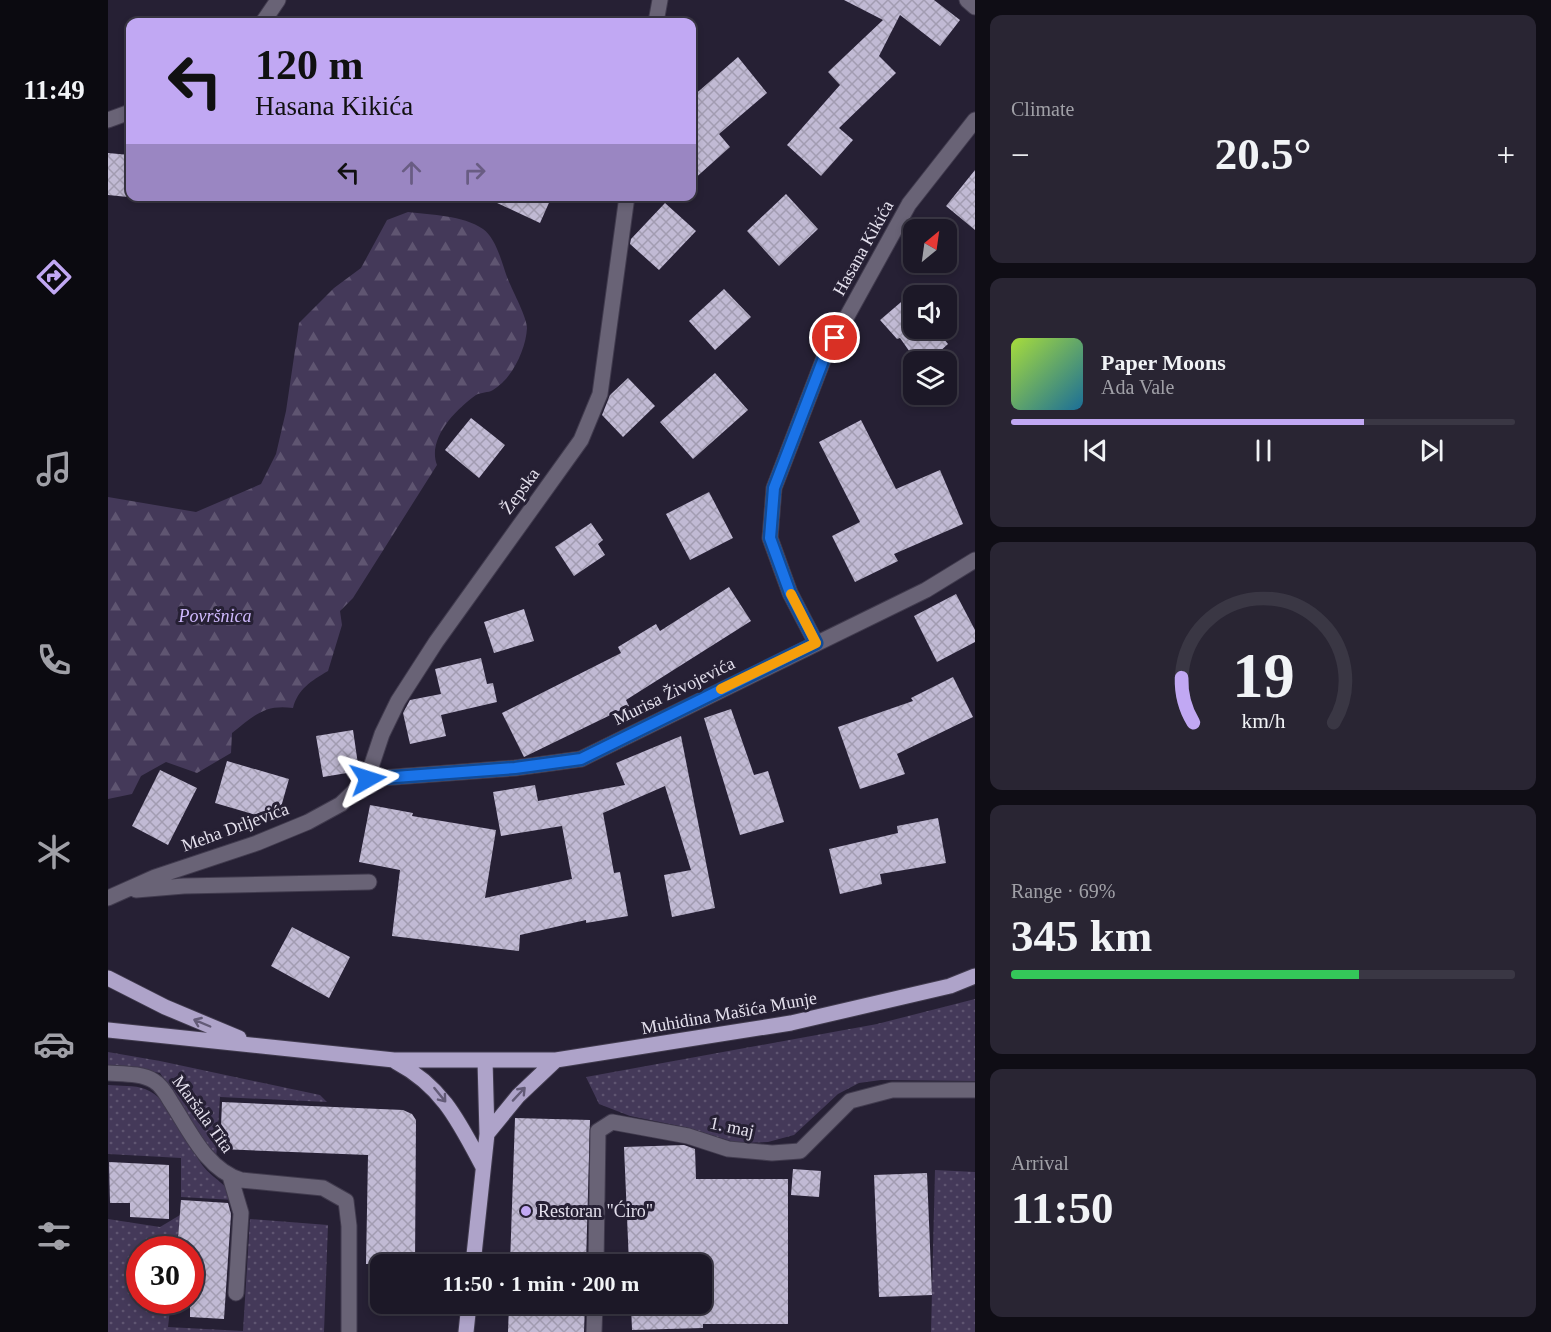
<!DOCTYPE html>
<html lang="en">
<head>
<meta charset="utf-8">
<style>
  body { margin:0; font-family:Georgia,serif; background:#292533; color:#f1f3f6; height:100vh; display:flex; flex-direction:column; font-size:22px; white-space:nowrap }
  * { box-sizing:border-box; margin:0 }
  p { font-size:20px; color:#a0a0a7 }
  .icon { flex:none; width:33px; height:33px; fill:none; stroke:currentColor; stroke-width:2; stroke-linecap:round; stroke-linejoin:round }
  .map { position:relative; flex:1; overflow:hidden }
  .sheet { display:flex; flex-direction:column; gap:15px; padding:15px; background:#0f0d15; width:576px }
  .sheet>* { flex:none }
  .banner { position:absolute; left:18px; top:18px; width:570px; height:183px; border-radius:12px; box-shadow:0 3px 9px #0003,0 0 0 2px #3a3744; background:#c1a8f3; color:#111; overflow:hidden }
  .needle { width:39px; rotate:29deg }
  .fabs { position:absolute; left:795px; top:219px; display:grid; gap:12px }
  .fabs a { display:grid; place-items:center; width:54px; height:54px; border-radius:12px; background:#1c1827; box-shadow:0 3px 9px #0003,0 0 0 2px #3a3744; font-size:30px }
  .speed { position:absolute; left:18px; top:1236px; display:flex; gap:12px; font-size:30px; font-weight:700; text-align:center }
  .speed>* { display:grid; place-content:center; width:78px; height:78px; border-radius:50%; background:#1c1827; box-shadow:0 3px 9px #0003,0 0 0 2px #3a3744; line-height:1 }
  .speed .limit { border:9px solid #d22; background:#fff; color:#111 }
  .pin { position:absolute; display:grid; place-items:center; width:51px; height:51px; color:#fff; margin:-26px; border:3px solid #fff; border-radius:50%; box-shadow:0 2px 6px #0007 }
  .me { position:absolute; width:66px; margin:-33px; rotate:84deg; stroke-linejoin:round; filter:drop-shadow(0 0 4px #0008) }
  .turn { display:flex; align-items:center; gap:21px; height:126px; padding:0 30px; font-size:27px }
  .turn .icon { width:78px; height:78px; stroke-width:2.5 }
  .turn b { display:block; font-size:42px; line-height:51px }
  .lanes { display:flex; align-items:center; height:57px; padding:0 30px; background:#0003; justify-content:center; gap:30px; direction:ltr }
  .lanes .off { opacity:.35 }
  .big { font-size:45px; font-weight:700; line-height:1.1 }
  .sheet .card { flex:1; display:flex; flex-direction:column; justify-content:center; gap:9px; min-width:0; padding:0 21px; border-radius:12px; background:#292533 }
  .sheet .dial { align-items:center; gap:0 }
  .dial svg { height:156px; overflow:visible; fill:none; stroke:#3a3744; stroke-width:7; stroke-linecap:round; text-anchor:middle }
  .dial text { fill:#f1f3f6; stroke:none }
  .song { display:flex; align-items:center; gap:18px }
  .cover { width:72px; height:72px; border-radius:9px; background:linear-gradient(135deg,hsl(80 70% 55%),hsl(200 70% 35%)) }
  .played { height:6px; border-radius:3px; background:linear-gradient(90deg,#c1a8f3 70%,#3a3744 70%) }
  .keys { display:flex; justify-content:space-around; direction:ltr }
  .heat { display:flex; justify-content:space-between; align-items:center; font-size:33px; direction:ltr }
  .charge { height:9px; border-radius:4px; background:linear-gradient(90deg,#34c759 69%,#3a3744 0) }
  .trip { position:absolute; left:262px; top:1254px; width:342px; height:60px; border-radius:12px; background:#1c1827; box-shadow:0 3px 9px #0003,0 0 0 2px #3a3744; font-weight:700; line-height:60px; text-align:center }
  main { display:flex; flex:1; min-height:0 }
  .tabs { display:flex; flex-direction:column; width:108px; justify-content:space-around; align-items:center; background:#0b0a10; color:#a0a0a7 }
  .tabs .icon { width:42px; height:42px }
  .tabs .selected { color:#c1a8f3 }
  .tabs b { font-size:27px; color:#f1f3f6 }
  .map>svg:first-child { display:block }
</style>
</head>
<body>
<main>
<nav class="tabs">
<b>11:49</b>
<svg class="icon selected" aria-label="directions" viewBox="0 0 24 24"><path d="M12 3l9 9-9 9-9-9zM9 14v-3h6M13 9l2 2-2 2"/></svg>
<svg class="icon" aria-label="music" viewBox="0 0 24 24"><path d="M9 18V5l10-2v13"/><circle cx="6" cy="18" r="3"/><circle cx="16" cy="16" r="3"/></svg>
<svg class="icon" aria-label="phone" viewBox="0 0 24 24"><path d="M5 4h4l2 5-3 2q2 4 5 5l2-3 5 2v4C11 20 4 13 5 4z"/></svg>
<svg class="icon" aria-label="climate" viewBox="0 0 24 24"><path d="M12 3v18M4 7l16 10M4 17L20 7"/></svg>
<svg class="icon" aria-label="car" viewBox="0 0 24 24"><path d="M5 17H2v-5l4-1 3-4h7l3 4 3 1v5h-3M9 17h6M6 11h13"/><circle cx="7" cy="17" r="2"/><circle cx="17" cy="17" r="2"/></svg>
<svg class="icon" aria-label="filters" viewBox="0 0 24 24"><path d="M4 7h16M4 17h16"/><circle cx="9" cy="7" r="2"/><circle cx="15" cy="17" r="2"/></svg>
</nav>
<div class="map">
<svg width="867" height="1332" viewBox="0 0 867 1332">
  <defs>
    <pattern id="grass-dots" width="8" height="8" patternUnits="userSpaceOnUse" patternTransform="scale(1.5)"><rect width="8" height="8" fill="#443959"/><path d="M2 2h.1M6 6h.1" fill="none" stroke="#5f5571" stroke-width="1.8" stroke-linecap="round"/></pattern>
    <pattern id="forest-firs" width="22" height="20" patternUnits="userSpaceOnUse" patternTransform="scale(1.5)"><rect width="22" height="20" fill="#443959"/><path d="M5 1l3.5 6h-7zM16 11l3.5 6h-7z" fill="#5f5571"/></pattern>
    <pattern id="building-cross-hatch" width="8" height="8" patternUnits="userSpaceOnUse" patternTransform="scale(1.5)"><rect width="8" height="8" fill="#c1bad4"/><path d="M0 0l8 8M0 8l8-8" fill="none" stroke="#a29cb1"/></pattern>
  </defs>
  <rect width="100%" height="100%" fill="#262034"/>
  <path fill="url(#grass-dots)" d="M867 999V1081L773 1080 751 1083 730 1094 686 1135 660 1142 629 1143 581 1128 522 1116 491 1104 478 1077 769 1024Z
    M0 1052 52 1061 212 1095 219 1102 112 1097 108 1160 52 1073 0 1065Z
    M0 1085C11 1086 27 1085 37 1089 63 1098 80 1146 95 1166 105 1179 120 1184 126 1200L73 1197V1158L0 1154Z
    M827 1170 867 1172V1332H823Z
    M72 1215 68 1249 32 1250V1300L63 1301 60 1327 135 1331 142 1219 220 1225 216 1332H0V1219L52 1227Z"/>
  <path fill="url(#forest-firs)" d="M300 212C324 215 354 215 375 229 388 238 394 263 399 277 404 290 419 317 419 328 418 349 404 379 385 390 380 393 373 392 368 395 347 410 319 439 329 465L245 598 232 611 234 625 220 671C203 681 190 689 185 708 156 704 146 716 124 733L123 753 89 773 58 762 33 776 24 794 0 799V497L88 512 153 484 168 454 178 411 191 323 226 288 253 268 279 220Z"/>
  <path fill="url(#building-cross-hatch)" d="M736 0H826L852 20 832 46 792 15 771 56 788 73 731 128 745 140 713 176 679 145 732 85 720 72 775 20Z
    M630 57 659 93 611 134 622 147 584 181V97Z
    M0 153 22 155 20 197 0 195Z
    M867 170V230L838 206Z
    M678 194 710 229 671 266 639 231Z
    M374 196H444L432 223Z
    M557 203 588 231 551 270 522 244 523 239Z
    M616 289 643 317 607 350 581 321Z
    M799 297 806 304V328H827L840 344 820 362H809L792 338 789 339 772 320Z
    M607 373 640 410 585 459 552 422Z
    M520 378 547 406 515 437 494 415 502 395Z
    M363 418 397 445 371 478 337 450Z
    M753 420 788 489 832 470 855 524 786 554 790 561 747 582 724 536 752 522 711 442Z
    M601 492 625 538 582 560 558 514Z
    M483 523 495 540 490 544 497 555 466 576 447 547Z
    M621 587 643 621 518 700 521 706 416 757 394 713 513 653 510 647 548 624 552 631Z
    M848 594 867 630V642L829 662 806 616Z
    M416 609 426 641 386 653 376 622Z
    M373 658 379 684 385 683 389 702 333 715 338 736 302 744 295 713 302 700 333 694 327 669Z
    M845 677 865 717 789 754 797 774 752 789 730 727 805 701 803 698Z
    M623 709 646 775 660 771 676 822 632 835 596 718Z
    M245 730 251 771 215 777 208 736Z
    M573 736 607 908 564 917 556 875 583 870 557 786 495 813 506 873 512 872 520 916 478 923V920L412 935 411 951 284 936 292 870 251 862 262 805 305 813 304 816 388 830 377 898 464 879 454 826 393 836 385 792 427 785 430 801 517 785 508 763Z
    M119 761 181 779 169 821 107 803Z
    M52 770 89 788 60 845 24 826Z
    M830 818 838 863 772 874 774 884 732 894 721 849 790 833 789 826Z
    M184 927 242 957 221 998 163 966Z
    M114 1102 295 1110 304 1114 308 1120 307 1264H258L260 1155 112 1149Z
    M407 1118 482 1120 478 1264H402Z
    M576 1145 587 1149 588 1179H680V1324H595V1328L524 1330 523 1304H594V1264H521L516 1147Z
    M1 1162 61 1165V1219L22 1217V1203H2Z
    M685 1169 713 1171 711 1197 683 1195Z
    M819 1173 824 1295 771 1297 766 1175Z
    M73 1200 120 1203 123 1214 116 1319 82 1317V1250H69Z
    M401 1304H477L476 1332H400Z"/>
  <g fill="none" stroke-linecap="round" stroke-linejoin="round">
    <defs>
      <path id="minor" d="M859 0 867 7
        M155 22 170 0
        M548 22 552 0
        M0 120 22 112
        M708 643 682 593 662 538 666 488 716 358 801 204 867 120
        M259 779 407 768 473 759 818 590 867 560
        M28 890 76 886 261 882
        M0 898 47 877 149 843 200 822 233 804 259 779 274 734 290 701 328 642 473 440 492 394 519 196
        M0 1073C14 1074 34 1073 46 1081 53 1085 59 1095 63 1102 82 1131 98 1169 133 1180L215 1188 238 1201 241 1226V1331
        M122 1176 133 1213 128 1293
        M488 1264 490 1131 504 1122 580 1136 620 1149 664 1153 692 1151 742 1101 784 1090H867
        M486 1332 487 1304"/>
      <path id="major" d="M0 978 57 1007 131 1038
        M0 1030 286 1060H448L683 1023 842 986 867 976
        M288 1062C335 1087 351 1122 375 1167
        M379 1134 410 1096 448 1060
        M365 1264 379 1134 377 1060
        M358 1332 361 1304"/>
    </defs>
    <use href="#minor" stroke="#413b4e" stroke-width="17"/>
    <use href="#major" stroke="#413b4e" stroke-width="17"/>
    <use href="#minor" stroke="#696376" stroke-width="15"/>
    <use href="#major" stroke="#aea3c9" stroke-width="15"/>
  </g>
  <defs><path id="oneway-shaft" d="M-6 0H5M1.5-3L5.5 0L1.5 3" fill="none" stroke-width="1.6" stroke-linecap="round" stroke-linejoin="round" transform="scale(1.5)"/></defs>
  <g stroke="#635b77">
    <use href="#oneway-shaft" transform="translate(94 1023) rotate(-157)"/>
    <use href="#oneway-shaft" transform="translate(411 1094) rotate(-47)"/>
    <use href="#oneway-shaft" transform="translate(332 1095) rotate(51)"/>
  </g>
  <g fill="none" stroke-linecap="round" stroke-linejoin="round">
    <defs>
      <path id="route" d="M260 779 407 768 473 759 708 643 682 593 662 538 666 488 716 358 727 338"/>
    </defs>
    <use href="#route" stroke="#114b97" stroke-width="15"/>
    <use href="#route" stroke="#1a73e8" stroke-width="10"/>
    <path stroke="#f59e0b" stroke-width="10" d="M613 689 708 643 683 594"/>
  </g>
  <circle fill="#c1a8f3" stroke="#262034" stroke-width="2" cx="418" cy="1211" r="6"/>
  <g text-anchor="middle" stroke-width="6" stroke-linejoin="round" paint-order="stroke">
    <g font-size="18" fill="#e4e0ed" stroke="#262034">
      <text transform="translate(755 248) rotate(-61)" y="6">Hasana Kikića</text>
      <text transform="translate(412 491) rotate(-54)" y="6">Žepska</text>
      <text transform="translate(566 691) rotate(-26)" y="6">Murisa Živojevića</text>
      <text transform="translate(127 827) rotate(-20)" y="6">Meha Drljevića</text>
      <text transform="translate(621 1013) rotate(-10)" y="6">Muhidina Mašića Munje</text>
      <text transform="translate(95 1114) rotate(54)" y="6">Maršala Tita</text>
      <text transform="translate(624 1127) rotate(12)" y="6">1. maj</text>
    </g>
    <g font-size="18" font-style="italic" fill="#cfb9fd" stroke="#262034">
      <text x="107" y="622">Površnica</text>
    </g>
    <g font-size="18" fill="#e4e0ed" stroke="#262034" text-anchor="start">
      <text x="430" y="1217">Restoran "Ćiro"</text>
    </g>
  </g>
</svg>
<div class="fabs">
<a><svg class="needle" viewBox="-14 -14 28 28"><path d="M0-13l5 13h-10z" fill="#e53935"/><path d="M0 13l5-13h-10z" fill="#a0a0a7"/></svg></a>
<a><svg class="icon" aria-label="sound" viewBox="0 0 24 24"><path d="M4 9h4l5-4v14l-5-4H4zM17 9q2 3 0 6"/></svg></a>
<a><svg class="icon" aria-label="layers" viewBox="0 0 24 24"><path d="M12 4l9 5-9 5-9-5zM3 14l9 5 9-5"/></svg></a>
</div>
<div class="speed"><div class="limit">30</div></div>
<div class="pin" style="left:727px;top:338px;background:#d93025"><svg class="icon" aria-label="arrive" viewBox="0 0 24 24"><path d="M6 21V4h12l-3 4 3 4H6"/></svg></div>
<svg class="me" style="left:260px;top:779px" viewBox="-20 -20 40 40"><path d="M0-17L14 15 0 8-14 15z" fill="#1a73e8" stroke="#fff" stroke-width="4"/></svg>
<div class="trip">11:50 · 1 min · 200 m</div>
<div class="banner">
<div class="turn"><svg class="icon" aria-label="left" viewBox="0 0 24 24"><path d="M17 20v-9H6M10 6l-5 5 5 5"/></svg><div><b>120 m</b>Hasana Kikića</div></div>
<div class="lanes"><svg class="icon" aria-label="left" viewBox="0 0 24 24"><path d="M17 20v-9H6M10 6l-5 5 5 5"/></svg><svg class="icon off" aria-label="ahead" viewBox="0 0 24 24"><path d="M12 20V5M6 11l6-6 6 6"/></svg><svg class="icon off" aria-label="right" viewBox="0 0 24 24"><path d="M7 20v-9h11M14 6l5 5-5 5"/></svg></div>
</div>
</div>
<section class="sheet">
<div class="card"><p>Climate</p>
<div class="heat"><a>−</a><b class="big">20.5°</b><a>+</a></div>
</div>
<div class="card">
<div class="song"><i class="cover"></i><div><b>Paper Moons</b><p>Ada Vale</p></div></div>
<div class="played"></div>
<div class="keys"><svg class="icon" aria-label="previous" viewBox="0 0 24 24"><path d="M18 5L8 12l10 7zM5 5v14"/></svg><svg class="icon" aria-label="pause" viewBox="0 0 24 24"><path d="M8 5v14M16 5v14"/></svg><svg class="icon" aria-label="next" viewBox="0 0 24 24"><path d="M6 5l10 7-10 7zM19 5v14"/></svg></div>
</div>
<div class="card dial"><svg viewBox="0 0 100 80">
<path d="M14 69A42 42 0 1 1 86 69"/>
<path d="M14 69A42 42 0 0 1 8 46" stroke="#c1a8f3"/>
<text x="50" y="56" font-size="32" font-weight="700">19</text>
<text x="50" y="72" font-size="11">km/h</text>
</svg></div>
<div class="card"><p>Range · 69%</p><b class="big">345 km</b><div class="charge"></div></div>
<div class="card"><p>Arrival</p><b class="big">11:50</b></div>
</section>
</main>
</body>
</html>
